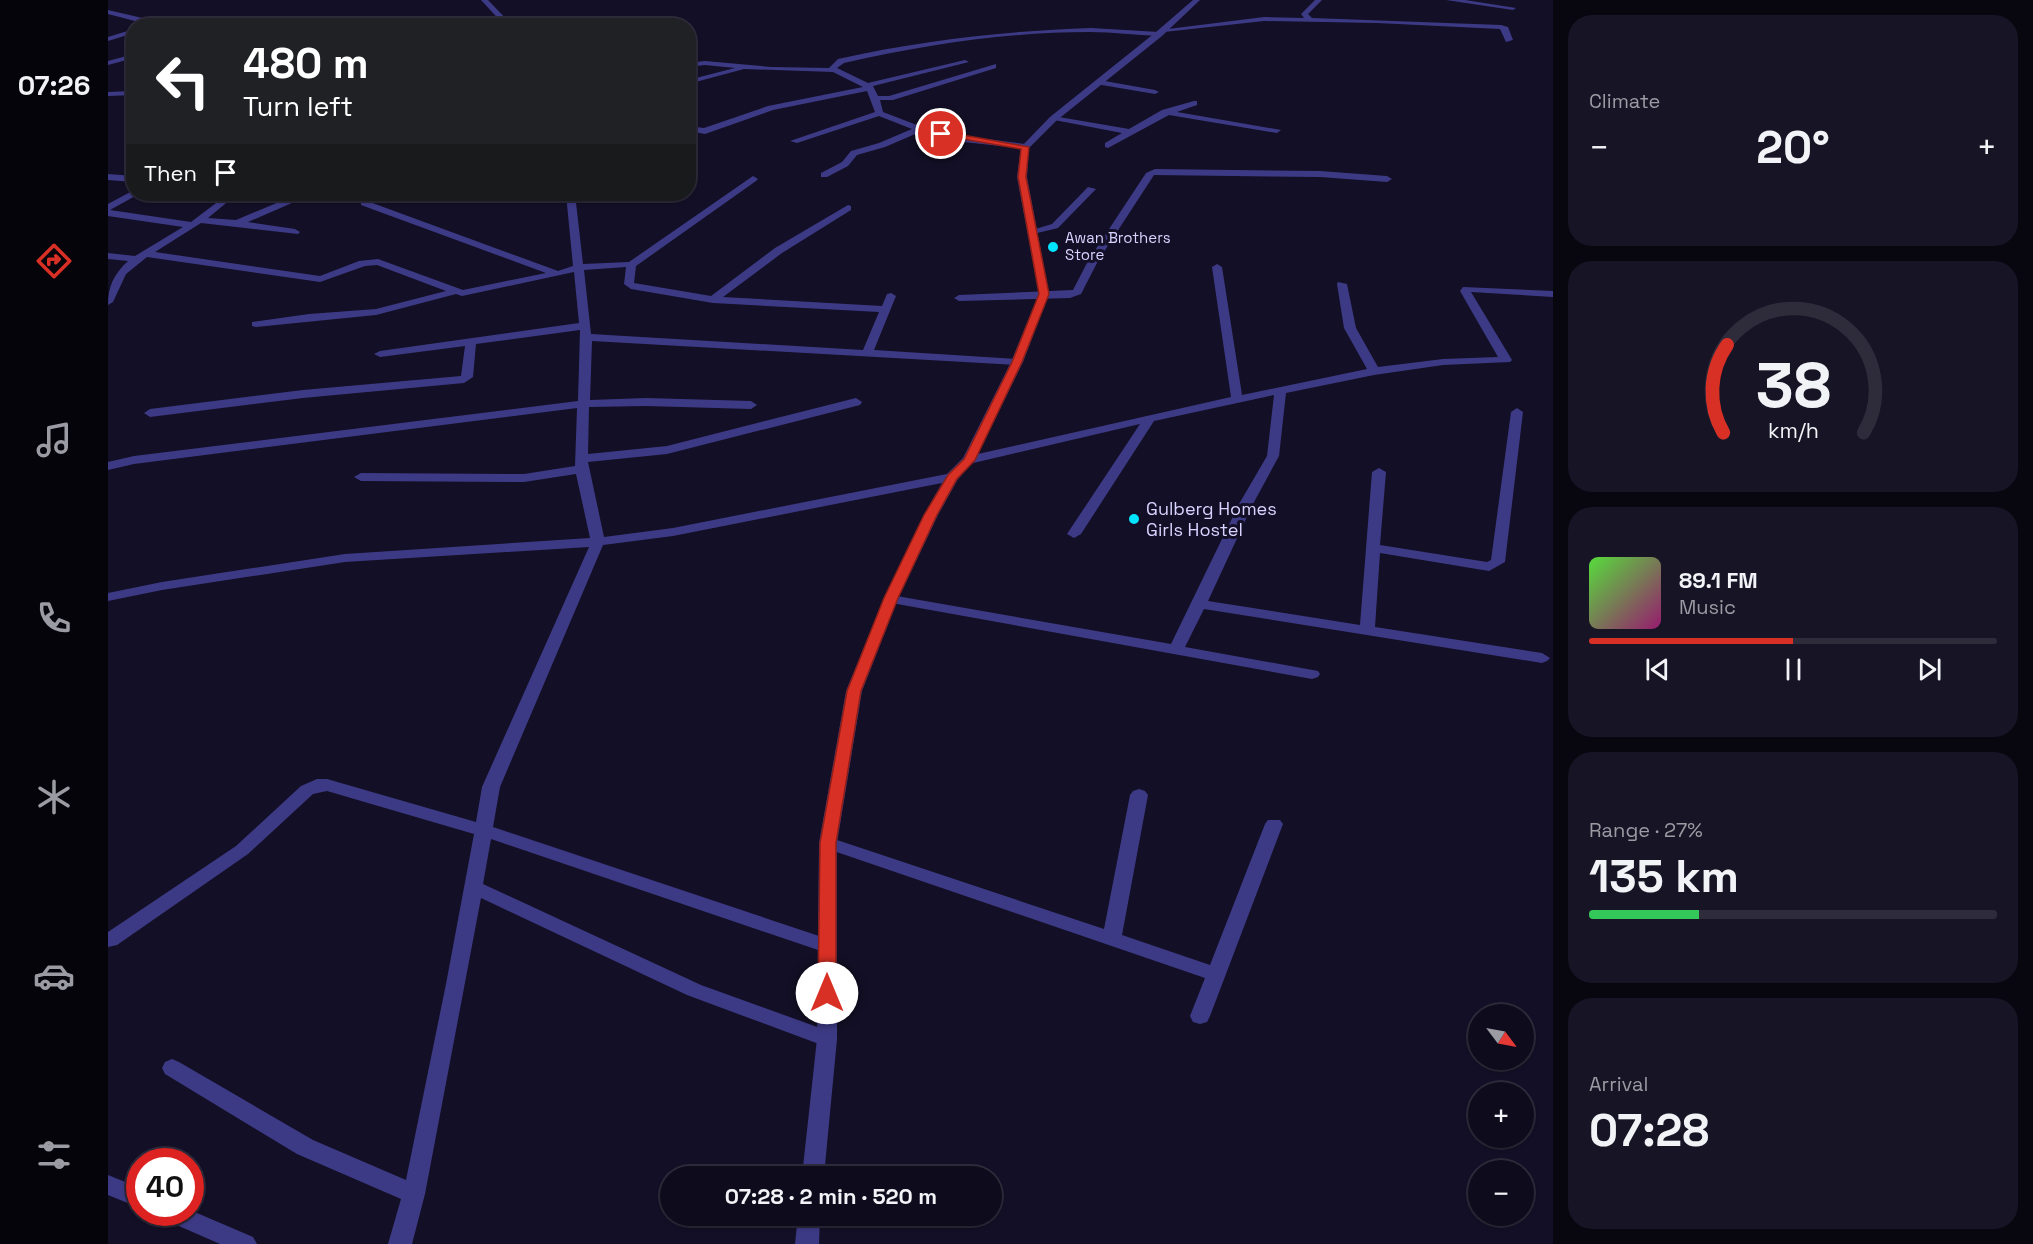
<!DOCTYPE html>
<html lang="en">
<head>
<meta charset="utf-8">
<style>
  body { margin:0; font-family:"Space Grotesk",sans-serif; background:#171425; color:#f1f3f6; height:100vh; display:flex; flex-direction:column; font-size:22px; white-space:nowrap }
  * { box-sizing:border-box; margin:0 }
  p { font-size:20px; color:#9b9ba3 }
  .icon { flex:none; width:33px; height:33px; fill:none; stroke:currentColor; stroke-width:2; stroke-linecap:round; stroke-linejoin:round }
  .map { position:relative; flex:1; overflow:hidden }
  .panel { display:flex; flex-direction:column; gap:15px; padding:15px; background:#08060f; width:480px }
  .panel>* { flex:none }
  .top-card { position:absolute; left:18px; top:18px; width:570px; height:183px; border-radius:24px; box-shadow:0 2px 4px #0004,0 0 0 2px #2e2b3b; background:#202124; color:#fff; overflow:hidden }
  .needle { width:39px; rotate:122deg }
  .buttons { position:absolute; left:1360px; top:1004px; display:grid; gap:12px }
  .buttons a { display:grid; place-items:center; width:66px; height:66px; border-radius:50%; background:#0e0b1c; box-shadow:0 2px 4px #0004,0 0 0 2px #2e2b3b; font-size:30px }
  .speed { position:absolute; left:18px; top:1148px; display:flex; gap:12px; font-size:30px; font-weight:700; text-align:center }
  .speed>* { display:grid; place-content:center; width:78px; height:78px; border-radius:50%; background:#0e0b1c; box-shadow:0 2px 4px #0004,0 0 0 2px #2e2b3b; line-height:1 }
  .speed .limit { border:9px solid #d22; background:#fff; color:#111 }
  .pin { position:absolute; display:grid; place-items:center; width:51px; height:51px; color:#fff; margin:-26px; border:3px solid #fff; border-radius:50%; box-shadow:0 2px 6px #0007 }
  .me { position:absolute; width:66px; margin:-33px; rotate:0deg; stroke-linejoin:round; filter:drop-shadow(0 0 4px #0008) }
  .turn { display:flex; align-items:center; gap:21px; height:126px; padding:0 18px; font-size:27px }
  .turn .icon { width:78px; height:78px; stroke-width:2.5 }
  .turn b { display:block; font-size:42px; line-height:51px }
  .then { display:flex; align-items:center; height:57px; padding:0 18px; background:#0003; gap:12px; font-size:22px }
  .big { font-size:45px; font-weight:700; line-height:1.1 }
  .panel .tile { flex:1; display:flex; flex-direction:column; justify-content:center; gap:9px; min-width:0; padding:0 21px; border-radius:24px; background:#171425 }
  .panel .dial { align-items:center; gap:0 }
  .dial svg { height:156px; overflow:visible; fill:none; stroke:#2e2b3b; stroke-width:7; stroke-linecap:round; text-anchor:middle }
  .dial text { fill:#f1f3f6; stroke:none }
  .song { display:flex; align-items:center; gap:18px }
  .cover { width:72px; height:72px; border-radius:9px; background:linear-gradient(135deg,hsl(110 70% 55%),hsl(320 70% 35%)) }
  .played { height:6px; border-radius:3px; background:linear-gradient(90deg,#d93025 50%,#2e2b3b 50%) }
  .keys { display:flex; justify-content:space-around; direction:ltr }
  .heat { display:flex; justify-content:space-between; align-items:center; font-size:33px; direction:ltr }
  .charge { height:9px; border-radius:4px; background:linear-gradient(90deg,#34c759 27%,#2e2b3b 0) }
  .trip { position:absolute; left:552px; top:1166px; width:342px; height:60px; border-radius:30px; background:#0e0b1c; box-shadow:0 2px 4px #0004,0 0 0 2px #2e2b3b; font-weight:700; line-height:60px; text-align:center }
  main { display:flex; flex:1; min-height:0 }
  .dock { display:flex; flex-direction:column; width:108px; justify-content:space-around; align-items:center; background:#06040b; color:#9b9ba3 }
  .dock .icon { width:42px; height:42px }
  .dock .selected { color:#d93025 }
  .dock b { font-size:27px; color:#f1f3f6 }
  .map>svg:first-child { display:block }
</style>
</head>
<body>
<main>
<nav class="dock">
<b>07:26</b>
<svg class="icon selected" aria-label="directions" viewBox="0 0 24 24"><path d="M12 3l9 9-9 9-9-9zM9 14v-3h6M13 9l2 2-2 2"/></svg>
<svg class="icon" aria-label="music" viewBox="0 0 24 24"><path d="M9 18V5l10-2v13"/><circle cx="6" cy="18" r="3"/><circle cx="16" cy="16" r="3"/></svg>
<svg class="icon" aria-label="phone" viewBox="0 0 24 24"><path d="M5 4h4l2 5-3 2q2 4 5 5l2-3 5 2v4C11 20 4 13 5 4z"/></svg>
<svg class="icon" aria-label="climate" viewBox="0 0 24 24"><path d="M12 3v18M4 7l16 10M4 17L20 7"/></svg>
<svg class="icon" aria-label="car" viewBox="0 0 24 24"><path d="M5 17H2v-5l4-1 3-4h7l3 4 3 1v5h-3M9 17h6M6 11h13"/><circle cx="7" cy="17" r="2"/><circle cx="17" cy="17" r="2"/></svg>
<svg class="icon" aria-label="filters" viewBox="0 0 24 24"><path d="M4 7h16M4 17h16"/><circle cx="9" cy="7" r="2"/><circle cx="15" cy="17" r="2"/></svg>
</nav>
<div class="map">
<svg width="1445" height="1244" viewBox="0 0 1445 1244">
  <rect width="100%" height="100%" fill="#130f26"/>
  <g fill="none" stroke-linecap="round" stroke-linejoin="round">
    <path fill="#3d3a85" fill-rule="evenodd" d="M373 0H380L405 26H397Z
      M1207 0H1214L1200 14 1204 18 1393 25 1400 27 1405 40 1398 42 1392 29 1269 23 1156 21 1056 32 1052 30 1156 17 1196 18 1193 14Z
      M1338 0H1357L1408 8 1405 10Z
      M0 10 60 24V26H46L0 14Z
      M983 28 1051 32 1055 34 1051 36C1028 35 1005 32 982 32 899 32 816 45 736 63L729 68 760 83 857 60 861 62 765 86 770 96H781L888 64V68L785 100H772L775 112 814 127 856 136 917 144 921 147 920 149 856 142 812 132 777 147 749 155 740 166 719 177H713V173L734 162 743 151 771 143 804 129 771 116 689 143 682 141 767 112 759 91 665 110 597 134 580 131V126L596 128 660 106 755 87 725 72 636 69 580 84V80L627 68 597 65 580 67V63L597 61 663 67 721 68 730 59C814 40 898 31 983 28Z
      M26 29V33L0 41V37Z
      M26 54V58L0 65V61Z
      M991 80 1047 90 1051 92 1047 94 988 84 987 82Z
      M26 91V95L0 96V92Z
      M1086 101H1089V105L1069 112 1173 130 1169 133 1061 115 1000 148 997 147V143L1014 133 941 119 945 116 1021 129 1054 110Z
      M1047 169 1212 171 1279 176 1284 179 1279 182 1212 177 1046 175 990 261 973 294 962 298 851 301 846 298 851 295 965 290 980 261 1038 173Z
      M0 174 26 176V182L0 180Z
      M645 176 650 179 648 181 528 266 526 283 603 296 667 248 740 205 743 206V210L674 253 615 297 774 306 779 294 783 293 788 296 766 350 909 359 915 362 909 365 484 341 482 400 538 398 643 401 649 405 643 409 538 406 481 407 480 454 559 446 748 398 754 402 752 405 559 454 480 462 496 537 565 528 844 473 851 477 844 481 565 536 495 545 392 787 385 827 726 941 729 946 726 951 719 953 383 839 375 884 593 985 726 1033 729 1039 726 1045 719 1047 579 995 373 898 317 1194 304 1244H280L293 1199 189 1154 57 1074 54 1068 57 1062 64 1059 71 1062 205 1140 298 1180 338 984 366 834 219 791 205 794 140 854 9 945 0 947V932L128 846 193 786 209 779H219L368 822 374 787 481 547 237 562 54 590 0 601V593L54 582 237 554 482 538 468 474 416 482 253 481 246 477 253 473 416 474 467 466 469 408 26 464 0 470V462L26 456 470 401 472 330 368 344 365 377 356 383 195 398 42 417 36 413 42 409 195 390 353 376 357 346 272 357 266 354 272 351 471 323 466 272 354 296 348 294 268 315 148 327 144 326V322L201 314 268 309 338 291 269 265 257 266 212 282 39 257 18 274 5 302 0 305C0 286 6 274 20 261L0 259V253L27 256 75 227 0 216V204L26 190V194H30L29 195 2 210 83 222 120 194H129L100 218 128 220 190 194H201L200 196 140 222 187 229 192 232 190 234 93 223 47 252 212 276 251 261 270 259 355 290 438 273 253 205V201H259L450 271 465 266 458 194H467L475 264 521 262ZM518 267 516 284 523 289 605 303 771 312 755 350 483 334 476 270Z
      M980 187 988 189 950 228 921 235V231L944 224Z
      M1109 264 1114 267 1134 395 1259 369 1236 328 1229 284 1230 282 1239 284 1248 328 1270 367 1335 359 1390 357 1352 291 1355 287 1445 291V297L1363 292 1404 360 1402 362 1335 365 1266 375 1178 393 1171 456 1145 504 1100 601 1252 625 1264 472 1271 468 1278 472 1272 545 1379 562 1383 560 1403 412 1409 408 1415 412 1397 562 1381 571 1272 553 1267 627 1434 653 1442 658 1439 661 1434 663 1096 609 1077 647 1210 671 1212 674 1210 677 1204 679 778 602 776 599 778 596 783 595 1063 644 1131 504 1159 456 1166 395 1046 421 973 534 966 538 959 534 1032 424 861 464 855 460 861 456 1123 397 1104 267Z
      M1031 789 1037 791 1040 795 1014 935 1102 965 1157 824 1160 820H1172L1175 824 1102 1016 1099 1022 1092 1024 1085 1022 1082 1016 1097 978 714 847 711 843 714 839 720 837 996 929 1022 795 1025 791Z
      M0 1175 32 1188V1208L0 1195Z
      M82 1210 145 1237 149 1244H112L55 1219 52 1212H82Z"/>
    <path fill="#3d3a85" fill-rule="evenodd" d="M1085 0H1092L1054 36 948 121 921 148 919 177 941 294 915 362 867 460 850 479 830 515 790 599 754 691 729 843V1039L716 1176H694L709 1039 711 843 738 691 776 599 816 515 839 474 855 458 903 362 931 294 909 177 913 147 942 117 1048 32Z
      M690 1215H712L711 1244H687Z"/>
  </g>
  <path fill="#d93025" stroke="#8d1f18" stroke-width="1.5" d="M833 131 921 147 918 177 941 294 914 362 867 460 849 479 829 515 790 598 753 691 728 843V993L725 998 719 1000 713 998 710 993 712 843 739 691 776 598 816 515 840 475 856 459 904 362 931 294 910 177 913 149 831 135 829 134Z"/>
  <g fill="#00e5ff" stroke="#130f26" stroke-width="2">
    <circle cx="945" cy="247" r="6"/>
    <circle cx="1026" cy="519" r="6"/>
  </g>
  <g text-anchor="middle" stroke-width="6" stroke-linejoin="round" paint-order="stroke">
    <g font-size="15" fill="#d9d4ff" stroke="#130f26" text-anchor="start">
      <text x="957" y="243">Awan Brothers<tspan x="957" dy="17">Store</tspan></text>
    </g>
    <g font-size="18" fill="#d9d4ff" stroke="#130f26" text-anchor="start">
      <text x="1038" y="515">Gulberg Homes<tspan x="1038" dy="21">Girls Hostel</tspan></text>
    </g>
  </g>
</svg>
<div class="buttons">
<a><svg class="needle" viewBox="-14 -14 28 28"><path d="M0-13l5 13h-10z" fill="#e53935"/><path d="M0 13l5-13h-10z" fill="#9b9ba3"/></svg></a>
<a>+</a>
<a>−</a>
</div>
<div class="speed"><div class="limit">40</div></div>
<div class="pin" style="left:833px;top:134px;background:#d93025"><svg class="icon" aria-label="arrive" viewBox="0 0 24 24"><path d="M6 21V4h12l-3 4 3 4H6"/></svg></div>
<svg class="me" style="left:719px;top:993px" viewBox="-20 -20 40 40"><circle r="19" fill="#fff"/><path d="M0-13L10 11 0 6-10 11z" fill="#d93025"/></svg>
<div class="trip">07:28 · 2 min · 520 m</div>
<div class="top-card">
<div class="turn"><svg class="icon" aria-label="left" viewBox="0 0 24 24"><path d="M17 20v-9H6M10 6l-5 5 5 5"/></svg><div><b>480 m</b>Turn left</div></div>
<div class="then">Then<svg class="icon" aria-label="arrive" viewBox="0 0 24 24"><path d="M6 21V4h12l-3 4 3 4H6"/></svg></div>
</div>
</div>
<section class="panel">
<div class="tile"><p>Climate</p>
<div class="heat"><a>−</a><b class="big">20°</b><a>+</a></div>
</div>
<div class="tile dial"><svg viewBox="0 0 100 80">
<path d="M14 69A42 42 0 1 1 86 69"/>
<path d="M14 69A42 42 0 0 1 16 24" stroke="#d93025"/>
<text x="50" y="56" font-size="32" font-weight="700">38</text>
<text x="50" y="72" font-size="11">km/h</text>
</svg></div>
<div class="tile">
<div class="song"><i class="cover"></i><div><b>89.1 FM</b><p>Music</p></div></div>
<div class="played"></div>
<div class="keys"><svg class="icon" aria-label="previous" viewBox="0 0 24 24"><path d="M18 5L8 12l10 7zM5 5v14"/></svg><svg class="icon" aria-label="pause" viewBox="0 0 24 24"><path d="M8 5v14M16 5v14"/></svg><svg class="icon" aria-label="next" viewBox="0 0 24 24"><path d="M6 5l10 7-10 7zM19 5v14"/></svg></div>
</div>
<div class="tile"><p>Range · 27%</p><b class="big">135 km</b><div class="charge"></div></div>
<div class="tile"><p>Arrival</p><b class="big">07:28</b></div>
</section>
</main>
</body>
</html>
